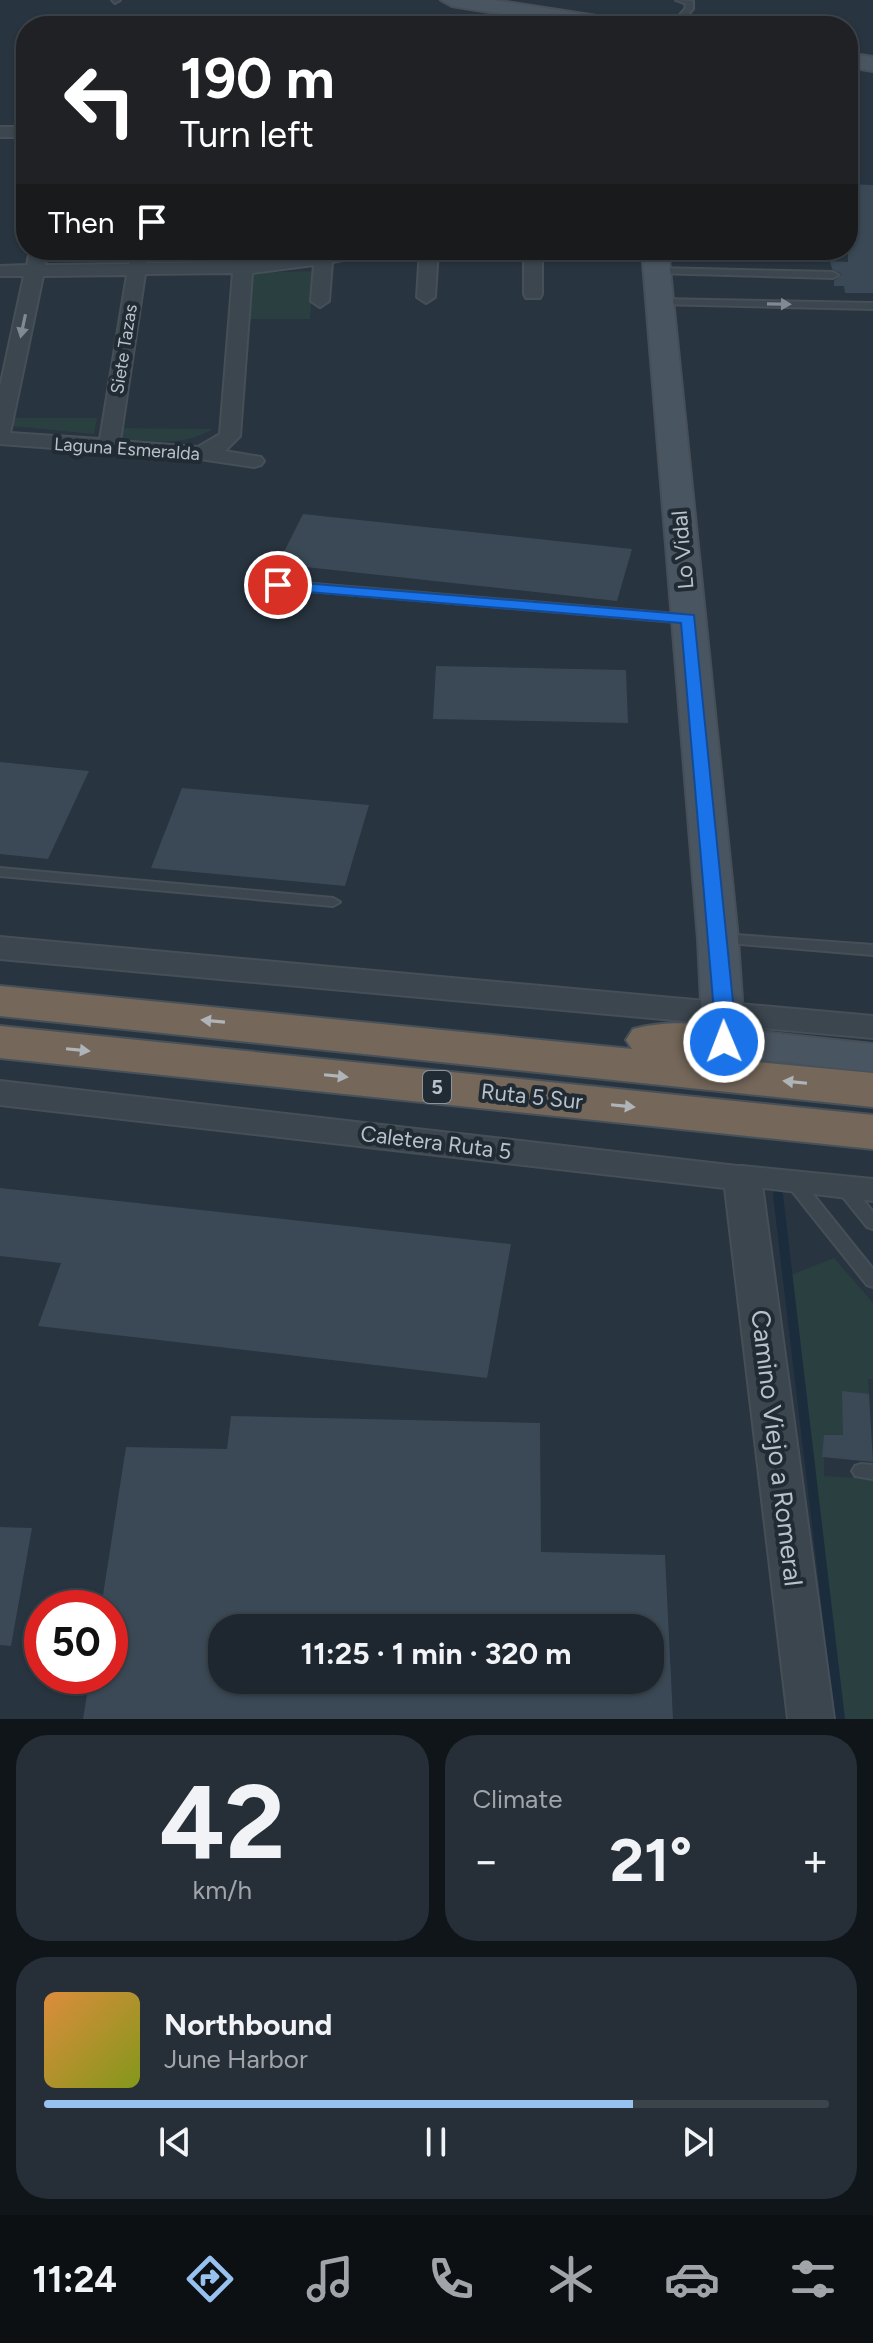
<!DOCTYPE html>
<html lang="en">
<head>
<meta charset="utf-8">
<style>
  body { margin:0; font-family:Figtree,sans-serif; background:#262f37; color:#f1f3f6; height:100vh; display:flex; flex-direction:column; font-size:30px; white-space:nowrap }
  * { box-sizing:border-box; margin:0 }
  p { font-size:26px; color:#a1a5aa }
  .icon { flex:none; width:44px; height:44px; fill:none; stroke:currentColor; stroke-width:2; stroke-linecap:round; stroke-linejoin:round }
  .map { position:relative; height:1719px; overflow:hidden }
  .panel { display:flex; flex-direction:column; gap:16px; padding:16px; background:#10151a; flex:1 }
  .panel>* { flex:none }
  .guide { position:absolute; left:16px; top:16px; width:842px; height:244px; border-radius:32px; box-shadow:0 2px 6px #0004,0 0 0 2px #3c444b; background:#202124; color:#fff; overflow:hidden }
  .speed { position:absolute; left:24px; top:1590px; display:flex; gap:16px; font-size:40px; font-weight:700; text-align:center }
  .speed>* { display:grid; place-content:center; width:104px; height:104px; border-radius:50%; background:#1e272f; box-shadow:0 2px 6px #0004,0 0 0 2px #3c444b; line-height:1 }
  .speed .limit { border:12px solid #d22; background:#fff; color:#111 }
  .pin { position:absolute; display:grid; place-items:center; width:68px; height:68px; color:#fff; margin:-34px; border:4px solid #fff; border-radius:50%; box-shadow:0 2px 8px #0007 }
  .me { position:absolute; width:88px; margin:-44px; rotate:359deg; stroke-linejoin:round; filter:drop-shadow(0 0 6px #0008) }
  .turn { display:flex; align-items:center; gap:28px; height:168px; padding:0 32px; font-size:36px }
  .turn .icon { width:104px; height:104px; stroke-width:2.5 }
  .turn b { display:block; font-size:56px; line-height:68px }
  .then { display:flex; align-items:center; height:76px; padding:0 32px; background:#0003; gap:16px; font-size:30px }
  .big { font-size:60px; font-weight:700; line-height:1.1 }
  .panel .widget { flex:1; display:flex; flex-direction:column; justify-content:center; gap:12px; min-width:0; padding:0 28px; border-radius:32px; background:#262f37 }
  .panel .dial { align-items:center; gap:0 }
  .dial b { font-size:104px; line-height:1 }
  .song { display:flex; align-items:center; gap:24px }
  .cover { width:96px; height:96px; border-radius:12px; background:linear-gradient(135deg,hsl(30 70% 55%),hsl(70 70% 35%)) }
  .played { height:8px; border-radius:4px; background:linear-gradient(90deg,#97c2f0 75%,#3c444b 75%) }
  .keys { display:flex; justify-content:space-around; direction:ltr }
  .heat { display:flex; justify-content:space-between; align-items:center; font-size:44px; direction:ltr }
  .panel .tiles { flex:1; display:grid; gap:16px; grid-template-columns:1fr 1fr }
  .widget:last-child { grid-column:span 2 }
  .trip { position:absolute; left:208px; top:1614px; width:456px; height:80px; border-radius:32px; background:#1e272f; box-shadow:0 2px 6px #0004,0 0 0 2px #3c444b; font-weight:700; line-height:80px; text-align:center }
  .dock { display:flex; height:128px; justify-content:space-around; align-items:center; background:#0c1013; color:#a1a5aa }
  .dock .icon { width:56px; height:56px }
  .dock .selected { color:#97c2f0 }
  .dock b { font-size:36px; color:#f1f3f6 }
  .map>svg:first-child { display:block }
</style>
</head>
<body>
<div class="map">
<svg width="873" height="1719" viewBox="0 0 873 1719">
  <rect width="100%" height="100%" fill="#28343f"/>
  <path fill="#2a4040" d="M314 271 310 319H247L252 273Z
    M0 418H97L94 434 0 425Z
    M107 428 213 429C180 449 142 440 105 437Z
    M834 1258 873 1303V1379H868L869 1394 843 1435H824V1476L873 1479V1719H840L788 1276Z"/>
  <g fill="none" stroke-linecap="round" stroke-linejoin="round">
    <path stroke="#1b2c3d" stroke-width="10" d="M778 1195 840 1719"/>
  </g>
  <path fill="#3a4955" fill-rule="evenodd" d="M848 184 873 185V293H845L844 286H834V281L841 274 832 269 830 261 848 262Z
    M303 514 632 549 617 601 278 564Z
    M436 666 626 670 628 723 433 719Z
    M0 762 89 771 48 859 0 854Z
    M182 788 369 805 345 886 151 868Z
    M0 1188 511 1244 487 1378 38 1326 61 1263 0 1256Z
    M842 1391 869 1394 873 1462 822 1457 824 1435H843Z
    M231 1416 540 1423 541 1552 665 1555 673 1719H83L90 1676H110V1608H101L126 1447 227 1449ZM222 1628H650V1680H222Z
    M0 1527 32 1528 11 1646 0 1645Z"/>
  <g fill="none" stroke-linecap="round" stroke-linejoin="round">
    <defs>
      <path id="service" d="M112 0H120L115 3Z
        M676 0 693 1V9L678 26H670L685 9 686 4Z
        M657 268 833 272 838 275 833 278 654 273V269Z
        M660 299 873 303V309L656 304 655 302Z
        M278 581 688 615 694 619 688 623 274 588 272 585Z
        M0 868 333 898 340 902 333 906 0 876Z
        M722 934 873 945V955L717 942 715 939Z
        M794 1176 800 1178 873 1269V1287L867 1285 788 1186 786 1182 788 1178Z
        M844 1181 850 1183 873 1212V1229L867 1227 838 1191 836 1187 838 1183Z
        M861 1464 873 1465V1479L855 1476 852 1471 855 1466Z"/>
      <path id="minor" d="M0 127H26V137H0Z
        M30 250H48L45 265 129 264 131 250H149L147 263 234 262 236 250H252V262L339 250H379L376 254 332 262 329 301 320 307 311 301 314 265 252 273 240 436 225 451 261 457 264 461 261 465 254 467 200 459 0 444V387L24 276H0V266L27 265ZM233 273 220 434 198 447 120 441 145 274ZM127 275 100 439 10 433 43 276Z
        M420 250H438L435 297 426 303 417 297Z
        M524 250H542V294L540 298H526L524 294Z
        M564 250H663L664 252 655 257 573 255Z
        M742 1166 873 1179V1201L731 1184 727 1177 731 1170Z"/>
      <path id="tertiary" d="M0 937 873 1016V1038L0 959Z
        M0 1081 755 1168 761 1177 834 1719H788L725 1188 0 1105Z"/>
      <path id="secondary" d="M441 0H493L616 19 627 26H575L452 6Z
        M848 53 873 57V71L848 67Z
        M642 250H668L738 939 744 1030 873 1044V1072L724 1056 709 1052 703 1042 698 939Z"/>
      <path id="motorway" d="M0 986 632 1049 626 1040 633 1029C665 1020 709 1022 741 1031L748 1042 741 1053 715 1058 873 1073V1107L0 1016Z
        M0 1026 873 1115V1149L0 1058Z"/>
    </defs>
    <use href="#service" stroke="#464f58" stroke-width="4"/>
    <use href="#minor" stroke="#464f58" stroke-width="4"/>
    <use href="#tertiary" stroke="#464f58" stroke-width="4"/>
    <use href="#secondary" stroke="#464f58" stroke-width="4"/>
    <use href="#motorway" stroke="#47515a" stroke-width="4"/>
    <use href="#service" fill="#3c464f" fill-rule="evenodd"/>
    <use href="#minor" fill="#3c464f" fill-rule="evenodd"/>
    <use href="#tertiary" fill="#3c464f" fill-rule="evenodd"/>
    <use href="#secondary" fill="#4a5562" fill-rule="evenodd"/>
    <use href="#motorway" fill="#75675a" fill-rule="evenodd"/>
  </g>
  <defs><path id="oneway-solid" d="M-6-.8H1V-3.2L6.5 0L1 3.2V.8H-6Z" transform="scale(2)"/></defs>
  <g fill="#818a93">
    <use href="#oneway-solid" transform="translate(779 304) rotate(1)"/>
    <use href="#oneway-solid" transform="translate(23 326) rotate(102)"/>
  </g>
  <g fill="#afb4b9">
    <use href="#oneway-solid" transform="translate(213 1021) rotate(-175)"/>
    <use href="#oneway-solid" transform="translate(78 1050) rotate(6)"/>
    <use href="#oneway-solid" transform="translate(336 1076) rotate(6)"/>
    <use href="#oneway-solid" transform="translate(795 1082) rotate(-174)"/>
    <use href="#oneway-solid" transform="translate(623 1106) rotate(6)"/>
  </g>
  <path fill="#1a73e8" stroke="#114b97" stroke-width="2" d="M278 581 694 615 734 1012V1042L731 1047 724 1049 714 1042V1012L681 623 272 589V582Z"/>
  <g text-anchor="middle" stroke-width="8" stroke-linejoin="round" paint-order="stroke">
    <g font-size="18" fill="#b9c1ca" stroke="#212b34">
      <text transform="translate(124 349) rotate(-81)" y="6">Siete Tazas</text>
      <text transform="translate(127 449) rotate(4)" y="6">Laguna Esmeralda</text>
    </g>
    <rect fill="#212b34" stroke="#8b949d" stroke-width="2" x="423" y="1071" width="28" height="32" rx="6"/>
    <g font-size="20" font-weight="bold" fill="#b9c1ca">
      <text x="437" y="1094">5</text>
    </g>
    <g font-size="22" fill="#b9c1ca" stroke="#212b34">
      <text transform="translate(682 550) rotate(-95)" y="8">Lo Vidal</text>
      <text transform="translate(532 1096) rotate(6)" y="8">Ruta 5 Sur</text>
      <text transform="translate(436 1142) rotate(7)" y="8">Caletera Ruta 5</text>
    </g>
    <g font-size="26" fill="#b9c1ca" stroke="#212b34">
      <text transform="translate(777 1448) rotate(83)" y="9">Camino Viejo a Romeral</text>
    </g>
  </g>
</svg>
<div class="speed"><div class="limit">50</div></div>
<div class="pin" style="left:278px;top:585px;background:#d93025"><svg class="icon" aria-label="arrive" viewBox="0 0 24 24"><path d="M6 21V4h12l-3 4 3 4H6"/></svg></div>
<svg class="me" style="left:724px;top:1042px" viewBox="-20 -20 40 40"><circle r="17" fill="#1a73e8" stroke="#fff" stroke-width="3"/><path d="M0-11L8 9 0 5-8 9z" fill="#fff"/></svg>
<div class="trip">11:25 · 1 min · 320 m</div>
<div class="guide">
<div class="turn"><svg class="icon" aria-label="left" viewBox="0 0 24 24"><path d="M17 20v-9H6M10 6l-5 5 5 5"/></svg><div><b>190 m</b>Turn left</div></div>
<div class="then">Then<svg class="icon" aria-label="arrive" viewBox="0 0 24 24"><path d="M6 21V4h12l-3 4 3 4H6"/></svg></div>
</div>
</div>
<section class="panel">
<div class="tiles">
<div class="widget dial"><b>42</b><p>km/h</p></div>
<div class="widget"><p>Climate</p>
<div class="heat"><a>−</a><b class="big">21°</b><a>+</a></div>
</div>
<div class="widget">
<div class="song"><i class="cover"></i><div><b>Northbound</b><p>June Harbor</p></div></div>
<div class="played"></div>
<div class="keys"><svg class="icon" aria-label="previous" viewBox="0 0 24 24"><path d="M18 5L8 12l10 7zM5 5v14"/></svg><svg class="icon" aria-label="pause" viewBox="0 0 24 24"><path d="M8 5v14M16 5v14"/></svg><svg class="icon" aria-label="next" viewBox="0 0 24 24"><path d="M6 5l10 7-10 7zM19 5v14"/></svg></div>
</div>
</div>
</section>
<nav class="dock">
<b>11:24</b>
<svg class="icon selected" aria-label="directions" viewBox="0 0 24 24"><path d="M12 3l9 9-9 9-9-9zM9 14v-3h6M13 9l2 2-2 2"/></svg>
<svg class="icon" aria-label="music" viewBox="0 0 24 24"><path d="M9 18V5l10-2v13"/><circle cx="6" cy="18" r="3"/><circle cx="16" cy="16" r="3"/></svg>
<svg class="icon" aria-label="phone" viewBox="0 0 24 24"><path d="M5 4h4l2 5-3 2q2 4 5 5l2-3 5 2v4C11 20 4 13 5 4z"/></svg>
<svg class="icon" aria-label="climate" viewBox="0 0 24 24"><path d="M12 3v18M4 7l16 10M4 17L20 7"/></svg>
<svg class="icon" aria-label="car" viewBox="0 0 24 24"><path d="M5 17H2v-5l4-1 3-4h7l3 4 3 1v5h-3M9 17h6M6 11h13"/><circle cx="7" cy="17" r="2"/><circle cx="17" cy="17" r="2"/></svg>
<svg class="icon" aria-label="filters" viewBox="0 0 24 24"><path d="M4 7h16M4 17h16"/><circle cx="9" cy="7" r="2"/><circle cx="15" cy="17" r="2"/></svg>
</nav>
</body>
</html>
